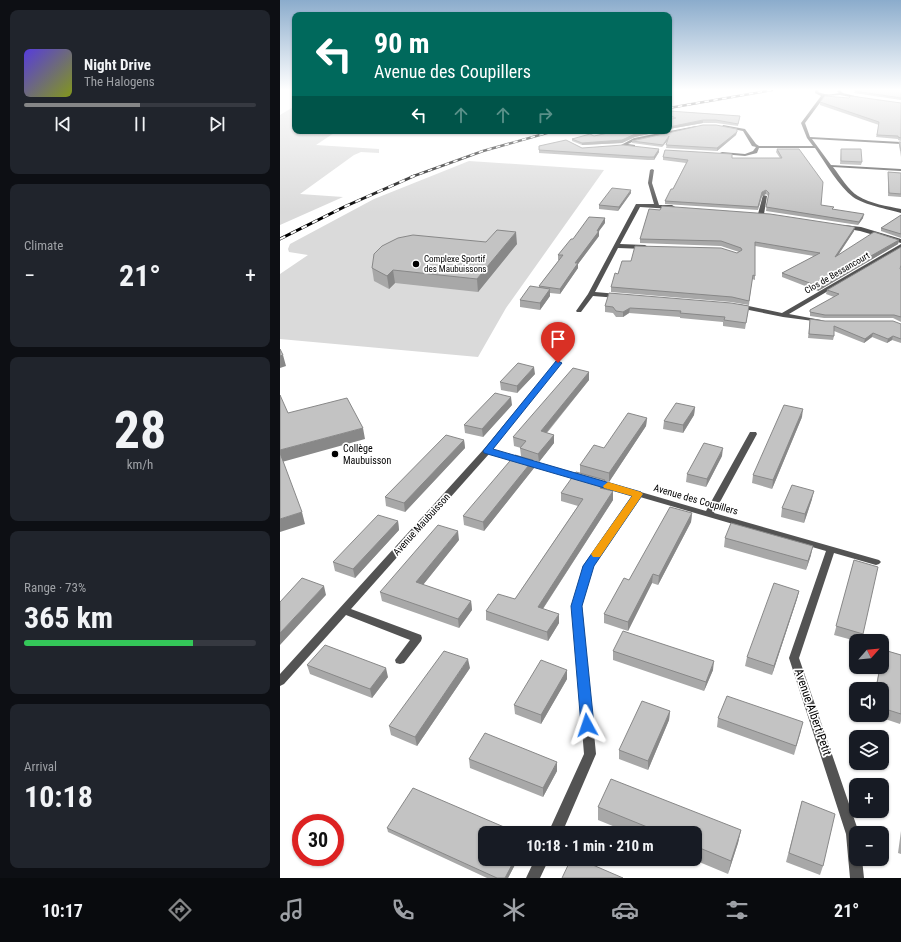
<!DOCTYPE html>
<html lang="en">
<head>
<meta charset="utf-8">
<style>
  body { margin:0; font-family:"Roboto Condensed",sans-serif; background:#20242c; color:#f1f3f6; height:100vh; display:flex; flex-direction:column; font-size:15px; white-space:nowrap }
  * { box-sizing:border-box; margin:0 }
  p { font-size:13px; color:#9ea1a6 }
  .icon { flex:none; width:22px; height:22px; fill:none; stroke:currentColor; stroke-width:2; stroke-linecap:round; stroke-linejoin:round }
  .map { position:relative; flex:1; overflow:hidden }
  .side { display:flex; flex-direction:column; gap:10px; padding:10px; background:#0d0f14; width:280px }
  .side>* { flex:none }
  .banner { position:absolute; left:12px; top:12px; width:380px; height:122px; border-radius:8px; box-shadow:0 1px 3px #0004; background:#00695c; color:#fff; overflow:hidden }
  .needle { width:26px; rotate:63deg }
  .fabs { position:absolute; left:569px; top:634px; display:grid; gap:8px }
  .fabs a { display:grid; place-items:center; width:40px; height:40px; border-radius:8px; background:#171b24; box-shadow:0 1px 3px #0004; font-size:20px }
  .speed { position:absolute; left:12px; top:814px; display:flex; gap:8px; font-size:20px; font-weight:700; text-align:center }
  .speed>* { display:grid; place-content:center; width:52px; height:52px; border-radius:50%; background:#171b24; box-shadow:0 1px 3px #0004; line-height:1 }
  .speed .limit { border:6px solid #d22; background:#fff; color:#111 }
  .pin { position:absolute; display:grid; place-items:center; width:34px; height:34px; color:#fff; margin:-41px -17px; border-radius:50% 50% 50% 0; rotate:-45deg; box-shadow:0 0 4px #0007 }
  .pin .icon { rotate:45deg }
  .me { position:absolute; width:44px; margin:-22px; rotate:355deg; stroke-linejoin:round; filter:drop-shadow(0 0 3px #0008) }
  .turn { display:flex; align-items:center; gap:14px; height:84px; padding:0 16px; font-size:18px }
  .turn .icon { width:52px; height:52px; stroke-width:2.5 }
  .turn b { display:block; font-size:28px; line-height:34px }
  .lanes { display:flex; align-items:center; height:38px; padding:0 16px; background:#0003; justify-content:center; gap:20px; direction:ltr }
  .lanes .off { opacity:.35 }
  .big { font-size:30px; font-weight:700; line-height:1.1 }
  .side .tile { flex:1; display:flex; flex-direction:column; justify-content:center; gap:6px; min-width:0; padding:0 14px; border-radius:8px; background:#20242c }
  .side .dial { align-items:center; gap:0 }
  .dial b { font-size:52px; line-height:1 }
  .song { display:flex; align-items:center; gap:12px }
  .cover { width:48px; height:48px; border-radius:6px; background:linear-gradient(135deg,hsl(250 70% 55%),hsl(70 70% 35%)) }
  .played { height:4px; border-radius:2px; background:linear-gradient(90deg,#858687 50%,#363941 50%) }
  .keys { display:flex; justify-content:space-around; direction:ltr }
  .heat { display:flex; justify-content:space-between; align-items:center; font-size:22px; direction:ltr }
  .charge { height:6px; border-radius:3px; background:linear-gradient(90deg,#34c759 73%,#363941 0) }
  .trip { position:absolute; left:198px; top:826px; width:224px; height:40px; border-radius:8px; background:#171b24; box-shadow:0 1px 3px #0004; font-weight:700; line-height:40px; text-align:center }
  .dock { display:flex; height:64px; justify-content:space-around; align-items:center; background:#090b0e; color:#9ea1a6 }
  .dock .icon { width:28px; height:28px }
  .dock .active { color:#858687 }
  .dock b { font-size:18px; color:#f1f3f6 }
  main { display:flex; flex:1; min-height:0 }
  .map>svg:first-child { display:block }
</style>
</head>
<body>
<main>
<section class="side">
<div class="tile">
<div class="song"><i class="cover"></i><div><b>Night Drive</b><p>The Halogens</p></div></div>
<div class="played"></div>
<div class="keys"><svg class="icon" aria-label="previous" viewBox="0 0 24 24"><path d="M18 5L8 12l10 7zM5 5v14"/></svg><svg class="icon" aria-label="pause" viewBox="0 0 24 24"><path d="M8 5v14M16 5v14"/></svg><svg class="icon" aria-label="next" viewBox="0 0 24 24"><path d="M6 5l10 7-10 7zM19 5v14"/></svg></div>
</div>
<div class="tile"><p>Climate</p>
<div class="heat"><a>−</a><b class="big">21°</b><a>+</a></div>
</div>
<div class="tile dial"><b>28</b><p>km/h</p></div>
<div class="tile"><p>Range · 73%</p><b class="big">365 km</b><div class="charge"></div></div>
<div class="tile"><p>Arrival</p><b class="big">10:18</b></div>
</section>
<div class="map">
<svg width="621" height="878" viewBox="0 0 621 878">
  <rect width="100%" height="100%" fill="#fff"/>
  <path fill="#dadada" d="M15 106V131H57L36 145 99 149V153L81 152 74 155 20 194 63 197 0 225V115Z
    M189 161 324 170 226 308 198 357 0 339V274L28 255 9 252 8 249 10 244 94 199Z"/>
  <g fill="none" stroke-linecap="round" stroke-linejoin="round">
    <path fill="#535353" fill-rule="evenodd" d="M535 90H539L538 92C545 95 551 95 559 93L557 91 560 90 563 93 583 98 581 99 560 95 545 96 525 123 530 137 621 142V144L532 139 551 165 621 169V171L553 167C561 177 568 190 578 196 591 204 607 206 621 209V213C608 209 584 205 573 197 559 186 546 164 535 148H479L477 153 465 156 442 154 440 153 442 152 465 154 473 151 476 147 472 146 463 131 442 127 443 125 465 129 476 144 479 146H533L527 138 521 123 541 96 535 93Z
      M416 126 417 128 356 140 348 144 355 145V147L341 145 354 138Z
      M372 169 374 170 372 183 379 205H392L395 207 392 209 360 207 340 244 365 245 368 247 365 249 338 248 315 292 338 294 341 296 338 298 313 296 301 312H297L296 311 308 294 356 204H374L368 183 370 170Z
      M483 195 487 196 484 214 481 216 478 214Z
      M564 225 581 227 621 239V243L580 231 562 228V226Z
      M621 244V248L509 314 541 320V322L503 317 459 308 456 306 459 304 502 313Z
      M278 361 282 363 280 364 212 450 306 476 307 478 306 480H300L209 454 71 609 141 635 142 638 141 641 124 663 120 664 116 663 115 660 130 640 66 615 4 684 0 686V674L204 449 276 362Z
      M470 432H476L477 434 434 513 599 560 601 562 599 564 596 565 554 553 519 658 579 833H576V859H582L584 878H570L566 834 509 658 546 551 360 497 313 567 302 606 316 754 282 833H268L304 754 292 606 303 566 353 495 313 484 312 482 316 479 426 511Z
      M255 859H269L260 878H246Z"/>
    <defs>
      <path id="rail-far1" d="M389 108 492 90
        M131 177 203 151 274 131"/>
      <path id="rail" d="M0 239 66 206 134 176"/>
    </defs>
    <use href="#rail-far1" stroke="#000" stroke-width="2.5"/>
    <use href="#rail" stroke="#000" stroke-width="3"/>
    <use href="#rail-far1" stroke="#fff" stroke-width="1.5" stroke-dasharray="4.5" stroke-linecap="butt"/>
    <use href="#rail" stroke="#fff" stroke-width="2" stroke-dasharray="6" stroke-linecap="butt"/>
  </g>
  <path fill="#a8a8a8" d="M621 90V100L574 93 575 91Z
    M569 98 621 103V141L618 140V139L596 137 599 125 540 105V102Z
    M389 111 460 116 458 126 436 123H423L389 129V120L392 119 389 118Z
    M457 129 456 135 437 151 386 148 388 140 382 147 352 143V141Z
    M338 131H382L355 137 342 143 302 145 292 141V139L314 136Z
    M619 142H621V157L619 145Z
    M259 146 302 148 379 152 374 160H368L259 153Z
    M497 149 541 205 554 210 583 218 578 225 486 211 488 196 486 194 482 196 478 210 385 204V201L393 189 406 163 383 160V157L452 158H500L496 152Z
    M561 149 582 162 581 165 560 164Z
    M608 172 621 173V197L608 196Z
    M351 190V193L338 211 319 209V205Z
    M621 215V238L601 231V228Z
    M325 223 319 231V236L298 264V268L280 294 270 293V296L260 310 240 307V300L259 287V286L279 260H278V255L293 239Z
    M574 231 559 254 619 240 618 244 538 291 502 277V273L534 256 475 246V280L472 279 469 305 451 302 331 292V287L338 274 351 261 457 253 459 252 441 246 360 243V239Z
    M206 242 237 244 198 292 115 283 109 289 94 281 92 268Z
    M620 269H621V322L613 318H544L530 316V310L554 297 546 294 547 290Z
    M325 306H469L465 329 443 326V322L400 318V317L349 313 343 317H336L333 313 325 312Z
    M530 319 545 321 621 324V343L612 340 607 343 592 337 584 343 554 331V336L553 340 528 338Z
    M309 372V380L267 433 274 435V443L259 462 253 460 254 468 204 531 184 525 183 516 241 456 240 448H241L234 446 233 437Z
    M255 374 237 393 221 390 220 382Z
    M232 405 203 437 185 433 184 425Z
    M415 407 414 415 403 433 383 429 384 421Z
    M522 417 492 489 472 483 473 475Z
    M367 418 366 426 329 482 325 481V489L333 500 263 609 279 623 268 641 206 620V611L235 599 298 506 281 501V493L300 473V465L324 448Z
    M184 440 185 448 125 512 106 506 105 497Z
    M442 456 426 487 406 482 407 474Z
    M532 499 524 523 501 517 502 508Z
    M412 513 411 522 378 585 372 583 348 631 324 623V614L349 580Z
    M118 521 119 530 75 578 55 571 53 562Z
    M445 538 531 555 526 570 444 547Z
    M179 540 143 585 191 601 192 610 179 628 102 601 100 592Z
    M574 560 583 634 581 641H576L554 635Z
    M519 591 517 599 492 675 465 666 467 657Z
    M604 650 621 655V721L620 724 593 715H602V689H595L600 667H602V657Z
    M333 651 433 670 424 691 333 660Z
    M27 665 108 677 92 698 30 674Z
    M190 668 137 746 111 735 109 726Z
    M287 670V679L261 724 235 714 234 705Z
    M390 711 389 720 368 770 339 759V750Z
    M438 718 521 731 514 755 437 727Z
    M189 759 277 771 263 797 190 768Z
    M522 801 543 866 540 875 506 862Z
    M318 807 461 830 458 843 448 874 412 859H415V833H350L318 820Z
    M107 828 205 859H238L228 878H207L108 832Z
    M621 831V854L618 853Z"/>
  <path fill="#888" d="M423 120V123L389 129V127Z
    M369 131H382L355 137 342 143 302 145V143Z
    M457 132 456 135 437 151V148Z
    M389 136V139L382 147 383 145Z
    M379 149V152L374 160V157Z
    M351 190V193L338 211 339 207Z
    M486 190V194L482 196 478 210 482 192Z
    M584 214 583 218 578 225 579 222Z
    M325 218V223L319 231V236L298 264V268L280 294V289L295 263Z
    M575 227 574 231 554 261 555 257Z
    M236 232 237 244 198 292 197 279Z
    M619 240 618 244 538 291V286Z
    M113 270 115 283 109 289 107 276Z
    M270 289V296L260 310V303Z
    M350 308 349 313 343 317V312Z
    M593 333 592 337 584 343 585 339Z
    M613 336 612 340 607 343 608 339Z
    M3 355 6 366 0 368V356Z
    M254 367 255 374 237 393V386Z
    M309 372V380L261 439V431Z
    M231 397 232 405 203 437 202 429Z
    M415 407 414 415 403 433V425Z
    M523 409 522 417 492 489 493 480Z
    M367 418 366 426 329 482V473Z
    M83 428 85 439 2 462 0 454V450Z
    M274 435V443L259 462 258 454Z
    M184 440 185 448 125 512 124 503Z
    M443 448 442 456 426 487 427 479Z
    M253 460 254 468 204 531 203 522Z
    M325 480V489L320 496V488Z
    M333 491V500L258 616V607Z
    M534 491 532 499 524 523 525 514Z
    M22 512 25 524 0 532V519Z
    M412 513 411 522 378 585 379 576Z
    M118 521 119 530 75 578 73 569Z
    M178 531 179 540 138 591 136 582Z
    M533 546 531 555 526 570 528 561Z
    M373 574 372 583 348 631V622Z
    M44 586 46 595 0 645V633Z
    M519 591 517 599 492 675 494 666Z
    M191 601 192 610 179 628 178 619Z
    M279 614V623L268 641 267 632Z
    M188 659 190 668 137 746 135 737Z
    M434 661 433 670 424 691 426 682Z
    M106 668 108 677 92 698 90 689Z
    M287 670V679L261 724V715Z
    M390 711 389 720 368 770V761Z
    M277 762V771L263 797V788Z
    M461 830 458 843 448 874 451 861Z
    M235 859H238L228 878H225Z"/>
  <path fill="#c3c3c3" stroke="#888" d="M621 90V98L575 91V90Z
    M545 96 569 98 571 96 621 103V138L618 137V136L597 135 599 122 540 102Z
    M389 111 460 116 458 124 436 120H423L389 127V120L396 118 389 115Z
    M423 125H436L457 129V132L437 148 386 145 389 136 383 145 352 141Z
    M338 131H369L355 134 342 140 302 143 292 139 310 134 314 136Z
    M286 140 302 148 343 145 379 149 374 157H368L259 150V146Z
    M619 142H621V151Z
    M497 149H519L543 182 541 205 554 207 552 209 584 214 579 222 486 207 489 193 486 190 482 192 478 207 385 201 391 189H393L408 160 383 157 385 150 452 154V158H502Z
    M561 149H581L582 162 561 161Z
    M608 172 621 173V194L609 193Z
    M332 188 351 190 339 207 319 205Z
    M382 206 490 214 575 227 555 257 594 232 619 240 538 286 502 273 540 253 475 242V276L473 275 469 301 452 297 331 287 335 273 338 274 342 261H351L355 246 441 248 457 253 462 250 461 248 441 241 360 239 369 209 380 210Z
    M621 215V234L601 228Z
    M309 217 325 218 317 231H319L295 263H298L280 289 259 286 283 255H278L291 239H293Z
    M217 230 236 232 197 279 113 270 107 276 92 268 94 254 102 246 118 238 133 235 206 242Z
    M621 247V265L620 269H621V317L614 315H545L530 312V310L559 294 547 290Z
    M250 286 270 289 260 303 240 300Z
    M329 293 451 303 469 306 466 323 444 320 445 317 400 313 401 311 350 308 343 312 336 311 333 307 325 306Z
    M530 319 545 321H613L621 324V339L613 336 608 339 593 333 585 339 554 326V336L529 334Z
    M0 349 3 355 0 356Z
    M238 363 254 367 237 386 220 382Z
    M293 368 309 372 261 431 274 435 258 454 240 448 246 441 233 437Z
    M215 393 231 397 202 429 184 425Z
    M0 395 8 413 67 398 83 428 0 450Z
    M396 403 415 407 403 425 384 421Z
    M504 405 523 409 493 480 473 475Z
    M348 413 367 418 329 473 300 465 314 445 324 448Z
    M166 435 184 440 124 503 105 497Z
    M424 443 443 448 427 479 407 474Z
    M0 453 22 512 0 519Z
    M235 455 253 460 203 522 183 516Z
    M296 472 325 480 320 488 333 491 258 607 279 614 267 632 206 611 218 594 235 599 303 499 281 493Z
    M512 485 534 491 525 514 502 508Z
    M390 507 412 513 379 576 373 574 348 622 324 614 344 578 349 580Z
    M98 515 118 521 73 569 53 562Z
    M451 523 533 546 528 561 445 538Z
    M158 525 178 531 136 582 191 601 178 619 100 592Z
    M574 560 598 567 583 634 556 626Z
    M22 578 44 586 0 633V602Z
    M494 583 519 591 494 666 467 657Z
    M343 631 434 661 426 682 333 651Z
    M45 645 106 668 90 689 27 665Z
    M604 650 621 655V714L602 708V689H596L600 667H602V659Z
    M164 651 188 659 135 737 109 726Z
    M261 660 287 670 261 715 234 705Z
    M447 696 523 722 516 746 438 718Z
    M362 701 390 711 368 761 339 750Z
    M205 733 277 762 263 788 189 759Z
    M331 779 461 830 451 861 415 846V833H382L318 807Z
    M133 788 238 833H205V859H235L225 878H217L107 828Z
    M522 801 555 814 543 866 509 853Z
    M291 859H299L343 878H282Z"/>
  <linearGradient id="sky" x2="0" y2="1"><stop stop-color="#8baccc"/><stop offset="0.42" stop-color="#fff"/><stop offset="1" stop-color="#fff" stop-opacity="0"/></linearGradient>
  <rect width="621" height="213" fill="url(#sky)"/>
  <path fill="#1a73e8" stroke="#114b97" d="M276 361H278L282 363 213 449 361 492 363 494 314 566 302 606 314 725 312 729 307 731 303 729 301 725 291 606 303 566 352 496 204 453 203 451Z"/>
  <path fill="#f59e0b" d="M328 482 361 492 363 494 320 557H313L311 554 352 496 324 488 323 486Z"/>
  <g fill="#000" stroke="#fff" stroke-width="1.5">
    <circle cx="136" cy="264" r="4"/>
    <circle cx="55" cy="454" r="4"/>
  </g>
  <g text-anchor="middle" stroke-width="3.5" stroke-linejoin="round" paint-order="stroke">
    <g font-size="9" fill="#000" stroke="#fff" text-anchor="start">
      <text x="144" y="262">Complexe Sportif<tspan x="144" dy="10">des Maubuissons</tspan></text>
    </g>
    <g font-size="9" fill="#000" stroke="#fff">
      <text transform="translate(557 273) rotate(-30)" y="3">Clos de Bessancourt</text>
    </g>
    <g font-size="10" fill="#000" stroke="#fff" text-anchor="start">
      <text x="63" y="452">Collège<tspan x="63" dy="12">Maubuisson</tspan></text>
    </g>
    <g font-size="10" fill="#000" stroke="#fff">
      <text transform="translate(416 499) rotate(16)" y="4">Avenue des Coupillers</text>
      <text transform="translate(141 524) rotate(-48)" y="4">Avenue Maubuisson</text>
    </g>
    <g font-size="12" fill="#000" stroke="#fff">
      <text transform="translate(533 712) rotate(71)" y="4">Avenue Albert Petit</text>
    </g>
  </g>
</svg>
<div class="fabs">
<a><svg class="needle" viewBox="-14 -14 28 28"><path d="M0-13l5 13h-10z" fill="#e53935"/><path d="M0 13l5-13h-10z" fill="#9ea1a6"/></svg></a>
<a><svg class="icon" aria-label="sound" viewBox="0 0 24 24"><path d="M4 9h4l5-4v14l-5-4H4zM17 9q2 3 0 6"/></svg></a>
<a><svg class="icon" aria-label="layers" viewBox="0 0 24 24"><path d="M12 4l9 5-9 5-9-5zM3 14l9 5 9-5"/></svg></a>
<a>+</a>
<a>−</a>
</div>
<div class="speed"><div class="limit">30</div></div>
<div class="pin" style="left:278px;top:363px;background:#d93025"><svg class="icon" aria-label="arrive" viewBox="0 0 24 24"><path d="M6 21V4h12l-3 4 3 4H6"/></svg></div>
<svg class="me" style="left:307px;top:725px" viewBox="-20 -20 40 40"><path d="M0-17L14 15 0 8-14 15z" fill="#1a73e8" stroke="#fff" stroke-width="4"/></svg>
<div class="trip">10:18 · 1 min · 210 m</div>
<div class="banner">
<div class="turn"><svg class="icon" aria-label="left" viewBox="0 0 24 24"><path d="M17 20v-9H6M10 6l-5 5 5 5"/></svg><div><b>90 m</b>Avenue des Coupillers</div></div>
<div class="lanes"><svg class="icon" aria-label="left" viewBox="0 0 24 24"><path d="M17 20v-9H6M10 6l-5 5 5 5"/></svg><svg class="icon off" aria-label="ahead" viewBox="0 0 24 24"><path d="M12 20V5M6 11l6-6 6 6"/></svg><svg class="icon off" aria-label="ahead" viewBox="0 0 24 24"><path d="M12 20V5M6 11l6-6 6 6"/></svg><svg class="icon off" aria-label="right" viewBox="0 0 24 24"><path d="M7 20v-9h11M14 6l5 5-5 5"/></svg></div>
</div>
</div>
</main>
<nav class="dock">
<b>10:17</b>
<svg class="icon active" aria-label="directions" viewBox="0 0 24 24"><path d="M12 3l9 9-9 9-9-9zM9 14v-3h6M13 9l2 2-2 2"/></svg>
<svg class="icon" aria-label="music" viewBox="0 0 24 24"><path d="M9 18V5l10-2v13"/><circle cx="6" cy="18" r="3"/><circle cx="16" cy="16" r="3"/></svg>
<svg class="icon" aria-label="phone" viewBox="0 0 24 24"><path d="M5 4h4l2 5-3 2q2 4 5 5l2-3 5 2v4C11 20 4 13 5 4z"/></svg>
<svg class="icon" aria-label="climate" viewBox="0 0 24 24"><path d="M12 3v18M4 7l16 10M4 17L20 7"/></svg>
<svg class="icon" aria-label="car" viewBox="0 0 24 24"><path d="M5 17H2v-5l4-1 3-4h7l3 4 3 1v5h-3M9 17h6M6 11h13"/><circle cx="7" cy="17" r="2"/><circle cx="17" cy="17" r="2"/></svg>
<svg class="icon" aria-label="filters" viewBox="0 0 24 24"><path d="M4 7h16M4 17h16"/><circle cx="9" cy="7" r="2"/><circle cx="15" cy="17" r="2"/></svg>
<b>21°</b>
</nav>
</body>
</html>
